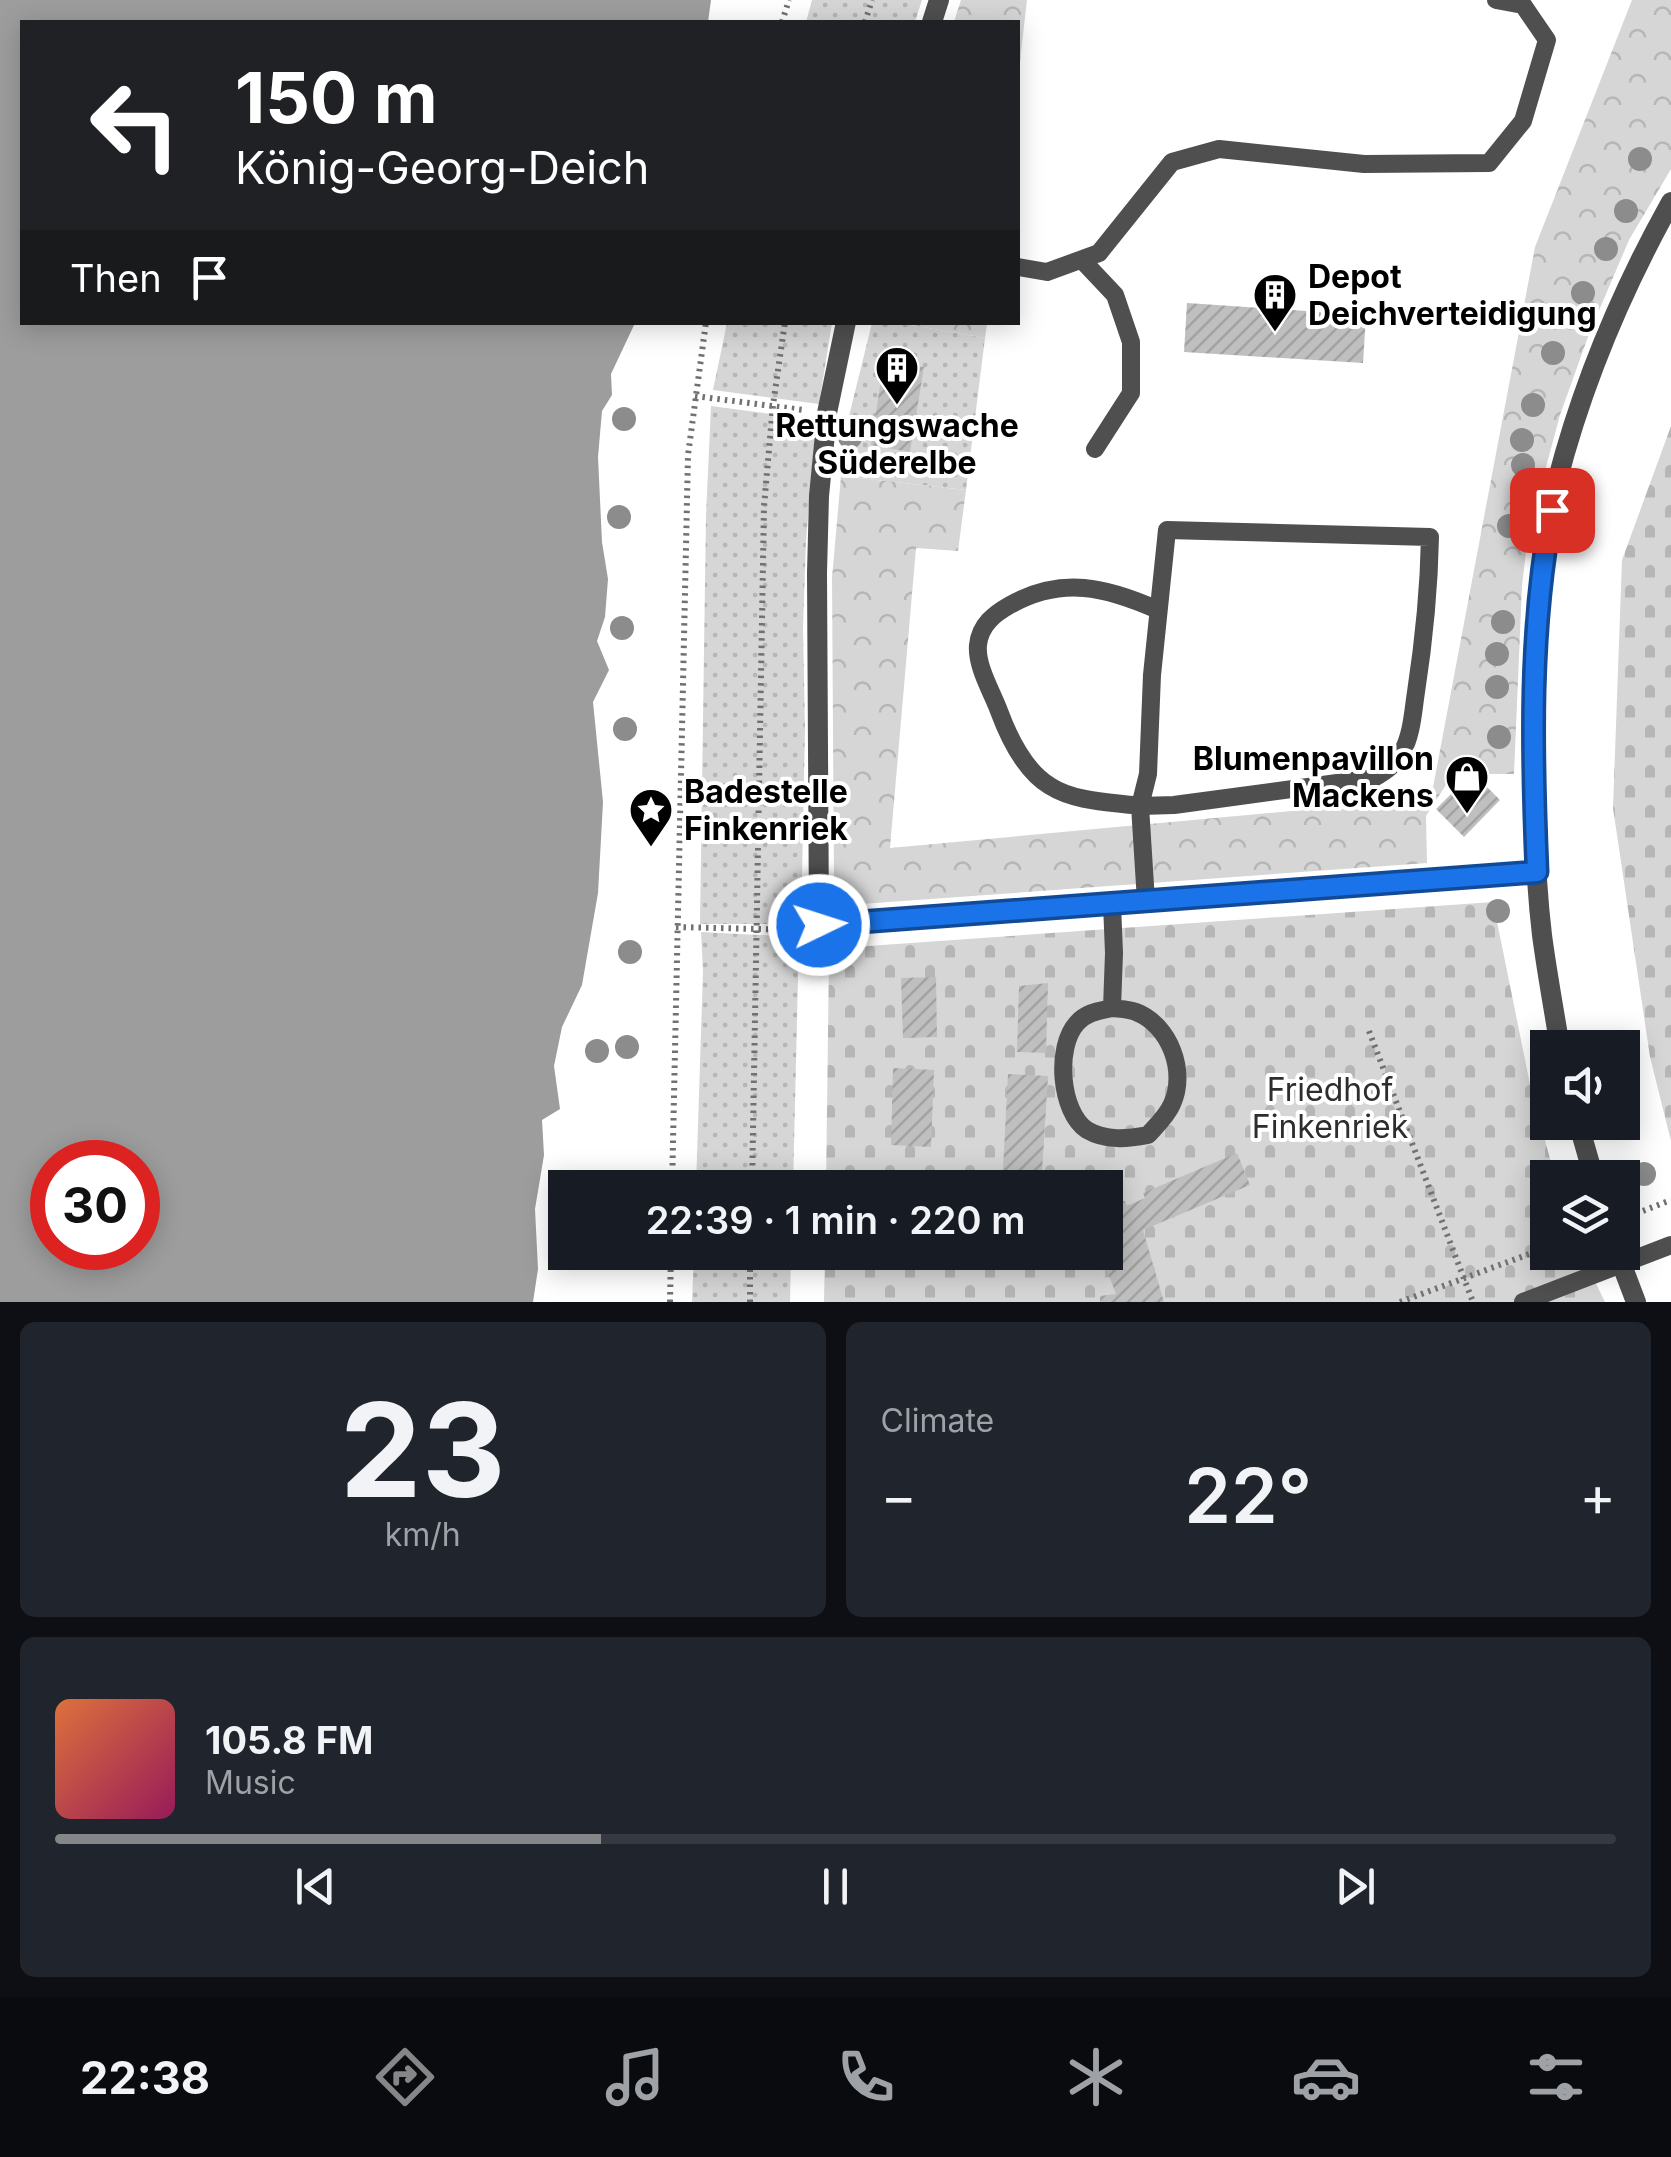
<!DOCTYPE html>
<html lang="en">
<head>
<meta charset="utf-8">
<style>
  body { margin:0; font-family:Inter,sans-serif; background:#20242c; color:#f1f3f6; height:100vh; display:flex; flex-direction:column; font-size:38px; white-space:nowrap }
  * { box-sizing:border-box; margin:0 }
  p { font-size:32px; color:#9ea1a6 }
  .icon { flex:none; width:55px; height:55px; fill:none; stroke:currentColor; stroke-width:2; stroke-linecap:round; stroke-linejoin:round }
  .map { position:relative; height:1302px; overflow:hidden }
  .panel { display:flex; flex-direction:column; gap:20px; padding:20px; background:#0d0f14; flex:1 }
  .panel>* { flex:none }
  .hud { position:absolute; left:20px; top:20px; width:1000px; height:305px; border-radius:0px; box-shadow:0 5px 25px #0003; background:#202124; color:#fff; overflow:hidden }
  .tools { position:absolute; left:1530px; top:1030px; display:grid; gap:20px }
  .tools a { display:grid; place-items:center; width:110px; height:110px; border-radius:0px; background:#171b24; box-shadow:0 5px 25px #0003; font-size:50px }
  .speed { position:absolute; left:30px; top:1140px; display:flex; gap:20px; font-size:50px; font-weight:700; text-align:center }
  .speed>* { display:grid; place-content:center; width:130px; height:130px; border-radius:50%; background:#171b24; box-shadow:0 5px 25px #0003; line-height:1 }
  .speed .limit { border:15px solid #d22; background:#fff; color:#111 }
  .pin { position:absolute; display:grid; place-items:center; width:85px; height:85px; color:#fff; margin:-42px; border-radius:20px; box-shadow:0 5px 15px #0006 }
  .me { position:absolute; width:110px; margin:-55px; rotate:86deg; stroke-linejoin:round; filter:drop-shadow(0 0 8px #0008) }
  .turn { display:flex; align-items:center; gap:35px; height:210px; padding:0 50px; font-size:45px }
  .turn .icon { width:130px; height:130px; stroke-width:2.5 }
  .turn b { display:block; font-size:70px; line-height:85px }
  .then { display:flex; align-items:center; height:95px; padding:0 50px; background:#0003; gap:20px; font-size:38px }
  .big { font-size:75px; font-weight:600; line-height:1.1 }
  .panel .tile { flex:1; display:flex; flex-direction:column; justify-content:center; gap:15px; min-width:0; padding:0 35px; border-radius:15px; background:#20242c }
  .panel .dial { align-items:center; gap:0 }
  .dial b { font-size:130px; line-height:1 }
  .song { display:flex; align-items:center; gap:30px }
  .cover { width:120px; height:120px; border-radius:15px; background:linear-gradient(135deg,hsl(20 70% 55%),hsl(330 70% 35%)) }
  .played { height:10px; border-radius:5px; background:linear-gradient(90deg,#858687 35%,#363941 35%) }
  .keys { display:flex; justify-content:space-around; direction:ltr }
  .heat { display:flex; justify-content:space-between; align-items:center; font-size:55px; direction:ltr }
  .panel .tiles { flex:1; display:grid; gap:20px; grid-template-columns:1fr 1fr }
  .tile:last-child { grid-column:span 2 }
  .trip { position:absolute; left:548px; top:1170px; width:575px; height:100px; border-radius:0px; background:#171b24; box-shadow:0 5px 25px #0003; font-weight:600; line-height:100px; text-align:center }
  .tab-bar { display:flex; height:160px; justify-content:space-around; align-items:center; background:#090b0e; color:#9ea1a6 }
  .tab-bar .icon { width:70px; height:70px }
  .tab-bar .current { color:#858687 }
  .tab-bar b { font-size:45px; color:#f1f3f6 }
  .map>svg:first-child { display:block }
</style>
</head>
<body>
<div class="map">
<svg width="1671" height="1302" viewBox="0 0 1671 1302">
  <defs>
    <pattern id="grass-dots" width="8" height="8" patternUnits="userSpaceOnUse" patternTransform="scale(2.5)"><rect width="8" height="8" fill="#d6d6d6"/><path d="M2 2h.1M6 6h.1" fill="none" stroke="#b6b6b6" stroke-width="1.8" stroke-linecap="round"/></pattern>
    <pattern id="forest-crowns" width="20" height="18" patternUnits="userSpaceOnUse" patternTransform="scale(2.5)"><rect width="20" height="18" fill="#d6d6d6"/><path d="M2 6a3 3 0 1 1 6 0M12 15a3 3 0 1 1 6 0" fill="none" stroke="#b6b6b6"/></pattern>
    <pattern id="cemetery-stones" width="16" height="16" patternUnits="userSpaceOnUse" patternTransform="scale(2.5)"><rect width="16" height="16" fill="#d6d6d6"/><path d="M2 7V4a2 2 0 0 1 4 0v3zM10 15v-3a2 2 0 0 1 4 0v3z" fill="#b6b6b6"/></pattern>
    <pattern id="building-hatch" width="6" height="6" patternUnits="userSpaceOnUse" patternTransform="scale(2.5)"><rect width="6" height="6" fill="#bfbfbf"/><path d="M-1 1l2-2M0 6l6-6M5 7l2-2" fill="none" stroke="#a2a2a2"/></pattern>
  </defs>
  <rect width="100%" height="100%" fill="#fff"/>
  <path fill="url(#grass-dots)" d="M812 0H922L915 22H806Z
    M727 323H832L819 404 713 390Z
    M872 323H900L985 338 966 490 841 476 848 420Z
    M711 406 816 420 806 541 803 627 805 730 801 924H700L706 516Z
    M701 932 799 937 793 1187H696L703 971Z
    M694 1253H791L790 1302H692Z"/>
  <path fill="url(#forest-crowns)" d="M961 0H1027L1018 79V22H954Z
    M1632 0H1671V169L1629 240 1589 334 1560 415 1528 534 1522 586 1514 774H1453L1426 816 1427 863 861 904 834 883 832 578 841 476 966 490 958 551 916 548 890 848 1431 798 1535 247Z
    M900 323H987L985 338Z"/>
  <path fill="url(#cemetery-stones)" d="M1671 426V1141L1650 1057 1613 808 1622 560Z
    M1493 902 1531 1089 1555 1177 1548 1178V1252L1581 1253 1605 1302H824L825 1253 1105 1252V1188L826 1187 829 956 868 946Z"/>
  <path fill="#9d9d9d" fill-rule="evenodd" d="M0 0H711L708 22H22V322L635 323 611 374 612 395 602 411 598 457 602 542 608 579 605 617 597 641 609 670 593 702 603 802 598 893 582 985 562 1027 554 1066 560 1109 542 1120 544 1155 535 1209 538 1269 533 1302H0ZM52 1162H138V1248H52Z"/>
  <path fill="url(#building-hatch)" d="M1187 303 1366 315 1363 363 1184 352Z
    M884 360 924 367 910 452 871 445Z
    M1481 781 1500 800 1464 837 1436 809 1460 785 1469 794Z
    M936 977 937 1037 903 1038 901 978Z
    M1048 983 1046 1053 1017 1052 1019 986Z
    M893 1068 934 1070 931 1147 891 1145Z
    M1008 1074 1048 1076 1041 1188H1002Z
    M1237 1153 1250 1185 1143 1230 1164 1302H1100V1296L1116 1294 1100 1252H1105V1205L1125 1201 1127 1206 1145 1198 1143 1193Z"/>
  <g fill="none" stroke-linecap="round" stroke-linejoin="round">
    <path stroke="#717171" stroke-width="6" stroke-dasharray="2.5 5" stroke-linecap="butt" d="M782 22 789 0
      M865 22 872 0
      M695 396 803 410
      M676 927 798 930
      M1369 1031 1473 1302
      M672 1188 688 455 706 322
      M752 1188 764 506 773 405 785 322
      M1622 1219 1671 1200
      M670 1302 671 1252
      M750 1302V1252
      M1400 1302 1548 1247"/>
    <path stroke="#4f4f4f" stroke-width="18" d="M1082 260 1115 295 1131 342V393L1095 449
      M1018 267 1047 272 1099 253 1172 162 1219 149 1364 164 1489 163 1523 121 1547 40 1523 5 1496 0
      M1167 530 1430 537C1429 589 1424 640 1416 692 1413 711 1412 735 1402 752 1395 765 1386 771 1374 778L1174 805 1140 806 1148 774 1152 675Z
      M1146 901 1140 806C1111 802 1075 802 1050 786 1025 771 1009 738 999 711 992 692 976 666 978 645 980 625 994 614 1010 605 1062 576 1106 587 1158 610
      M1112 904 1114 953 1112 1008C1099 1011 1087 1012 1077 1023 1055 1047 1060 1112 1087 1130 1106 1141 1127 1139 1148 1135 1156 1126 1167 1116 1172 1104 1187 1072 1170 1025 1136 1012 1129 1009 1120 1009 1112 1008
      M1523 1302 1671 1245"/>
    <path stroke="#4f4f4f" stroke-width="20" d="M932 22 939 0
      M846 322 827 413 819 496 817 573 819 925 1537 872
      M1560 1048C1554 1010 1547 973 1542 935 1533 860 1534 784 1535 708 1536 633 1539 556 1557 482 1582 385 1622 290 1671 202
      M1578 1122 1594 1178
      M1617 1252 1636 1302"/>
  </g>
  <g fill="#8c8c8c">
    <circle cx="1640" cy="159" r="12"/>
    <circle cx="1626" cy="211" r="12"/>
    <circle cx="1606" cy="249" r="12"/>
    <circle cx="1583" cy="293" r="12"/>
    <circle cx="1553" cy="353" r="12"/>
    <circle cx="1533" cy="405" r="12"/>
    <circle cx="624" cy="419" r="12"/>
    <circle cx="850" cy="437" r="12"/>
    <circle cx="1522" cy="440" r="12"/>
    <circle cx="1523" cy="465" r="12"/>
    <circle cx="619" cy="517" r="12"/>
    <circle cx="1509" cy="526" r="12"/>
    <circle cx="1503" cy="622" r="12"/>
    <circle cx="622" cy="628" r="12"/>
    <circle cx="1497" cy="654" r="12"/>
    <circle cx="1497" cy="687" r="12"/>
    <circle cx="625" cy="729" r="12"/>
    <circle cx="1499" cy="737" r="12"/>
    <circle cx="1498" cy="911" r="12"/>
    <circle cx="630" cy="952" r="12"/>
    <circle cx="627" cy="1047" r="12"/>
    <circle cx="597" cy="1051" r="12"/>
    <circle cx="1644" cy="1174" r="12"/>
  </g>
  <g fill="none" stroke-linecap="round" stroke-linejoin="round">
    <defs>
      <path id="route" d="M819 925 1537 872C1532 752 1529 628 1552 510"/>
    </defs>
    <use href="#route" stroke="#114b97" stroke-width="25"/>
    <use href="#route" stroke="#1a73e8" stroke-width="18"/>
  </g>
  <defs>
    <symbol id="building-pin" viewBox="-11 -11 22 30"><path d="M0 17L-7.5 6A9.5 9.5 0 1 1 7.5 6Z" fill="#000" stroke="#fff"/><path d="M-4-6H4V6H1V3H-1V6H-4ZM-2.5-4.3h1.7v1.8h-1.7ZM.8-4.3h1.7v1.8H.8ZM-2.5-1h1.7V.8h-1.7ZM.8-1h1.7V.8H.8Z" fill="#fff"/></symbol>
    <symbol id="shop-pin" viewBox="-11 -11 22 30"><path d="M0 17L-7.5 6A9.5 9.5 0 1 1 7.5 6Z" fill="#000" stroke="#fff"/><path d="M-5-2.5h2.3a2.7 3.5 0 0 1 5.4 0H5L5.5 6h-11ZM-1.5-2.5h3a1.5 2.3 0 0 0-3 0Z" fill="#fff"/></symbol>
    <symbol id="sight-pin" viewBox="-11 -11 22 30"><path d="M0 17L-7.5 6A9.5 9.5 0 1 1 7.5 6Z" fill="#000" stroke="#fff"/><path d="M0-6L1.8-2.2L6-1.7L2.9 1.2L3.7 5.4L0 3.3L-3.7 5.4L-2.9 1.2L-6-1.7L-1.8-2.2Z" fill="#fff"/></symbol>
  </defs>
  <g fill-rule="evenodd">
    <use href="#building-pin" x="1250" y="270" width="50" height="68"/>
    <use href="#building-pin" x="872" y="343" width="50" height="68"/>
    <use href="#shop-pin" x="1442" y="752" width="50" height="68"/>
    <use href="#sight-pin" x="626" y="785" width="50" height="68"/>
  </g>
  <g text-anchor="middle" stroke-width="8" stroke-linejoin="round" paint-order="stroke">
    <g font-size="32" font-weight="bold" fill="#000" stroke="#fff" text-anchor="start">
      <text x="1308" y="288">Depot<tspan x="1308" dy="37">Deichverteidigung</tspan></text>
      <text x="897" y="437" text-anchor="middle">Rettungswache<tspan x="897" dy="37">Süderelbe</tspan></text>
      <text x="1434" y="770" text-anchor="end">Blumenpavillon<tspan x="1434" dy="37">Mackens</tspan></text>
      <text x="684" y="803">Badestelle<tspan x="684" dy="37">Finkenriek</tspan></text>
    </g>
    <g font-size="32" fill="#2d2d2d" stroke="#fff">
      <text x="1330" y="1101">Friedhof<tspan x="1330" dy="37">Finkenriek</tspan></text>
    </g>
  </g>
</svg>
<div class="tools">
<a><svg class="icon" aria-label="sound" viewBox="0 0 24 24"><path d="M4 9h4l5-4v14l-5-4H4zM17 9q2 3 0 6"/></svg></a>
<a><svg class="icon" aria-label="layers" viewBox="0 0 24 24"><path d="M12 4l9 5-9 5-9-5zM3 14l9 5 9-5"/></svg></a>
</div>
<div class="speed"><div class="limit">30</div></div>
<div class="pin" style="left:1552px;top:510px;background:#d93025"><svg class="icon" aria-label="arrive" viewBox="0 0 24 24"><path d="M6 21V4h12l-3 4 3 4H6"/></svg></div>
<svg class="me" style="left:819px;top:925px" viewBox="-20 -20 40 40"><circle r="17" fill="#1a73e8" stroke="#fff" stroke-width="3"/><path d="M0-11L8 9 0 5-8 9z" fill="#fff"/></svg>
<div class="trip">22:39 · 1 min · 220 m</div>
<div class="hud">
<div class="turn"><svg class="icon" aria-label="left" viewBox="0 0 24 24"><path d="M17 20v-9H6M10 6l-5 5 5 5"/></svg><div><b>150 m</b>König-Georg-Deich</div></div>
<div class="then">Then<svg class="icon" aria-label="arrive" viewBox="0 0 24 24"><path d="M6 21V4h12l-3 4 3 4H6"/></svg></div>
</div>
</div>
<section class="panel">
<div class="tiles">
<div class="tile dial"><b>23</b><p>km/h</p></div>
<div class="tile"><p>Climate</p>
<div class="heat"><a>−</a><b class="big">22°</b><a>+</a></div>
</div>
<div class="tile">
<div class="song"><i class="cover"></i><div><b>105.8 FM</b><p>Music</p></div></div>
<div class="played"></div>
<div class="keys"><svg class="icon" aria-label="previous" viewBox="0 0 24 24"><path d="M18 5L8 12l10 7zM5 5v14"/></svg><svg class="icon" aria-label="pause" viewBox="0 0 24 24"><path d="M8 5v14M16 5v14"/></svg><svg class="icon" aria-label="next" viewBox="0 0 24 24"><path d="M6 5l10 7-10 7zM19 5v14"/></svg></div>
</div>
</div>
</section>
<nav class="tab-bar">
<b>22:38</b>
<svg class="icon current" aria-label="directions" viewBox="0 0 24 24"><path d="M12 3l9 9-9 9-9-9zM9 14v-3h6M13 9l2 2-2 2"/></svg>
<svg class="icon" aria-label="music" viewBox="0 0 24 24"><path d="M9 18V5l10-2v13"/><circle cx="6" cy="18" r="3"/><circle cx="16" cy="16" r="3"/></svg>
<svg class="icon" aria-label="phone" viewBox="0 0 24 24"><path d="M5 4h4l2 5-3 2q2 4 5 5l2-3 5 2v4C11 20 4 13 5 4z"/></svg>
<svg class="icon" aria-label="climate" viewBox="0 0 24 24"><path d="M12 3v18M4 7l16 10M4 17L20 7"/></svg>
<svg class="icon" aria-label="car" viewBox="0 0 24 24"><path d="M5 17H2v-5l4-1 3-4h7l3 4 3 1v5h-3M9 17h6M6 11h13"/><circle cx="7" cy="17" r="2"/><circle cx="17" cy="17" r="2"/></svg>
<svg class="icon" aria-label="filters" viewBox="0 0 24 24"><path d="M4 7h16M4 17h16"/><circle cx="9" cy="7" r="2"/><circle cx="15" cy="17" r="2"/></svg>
</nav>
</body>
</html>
